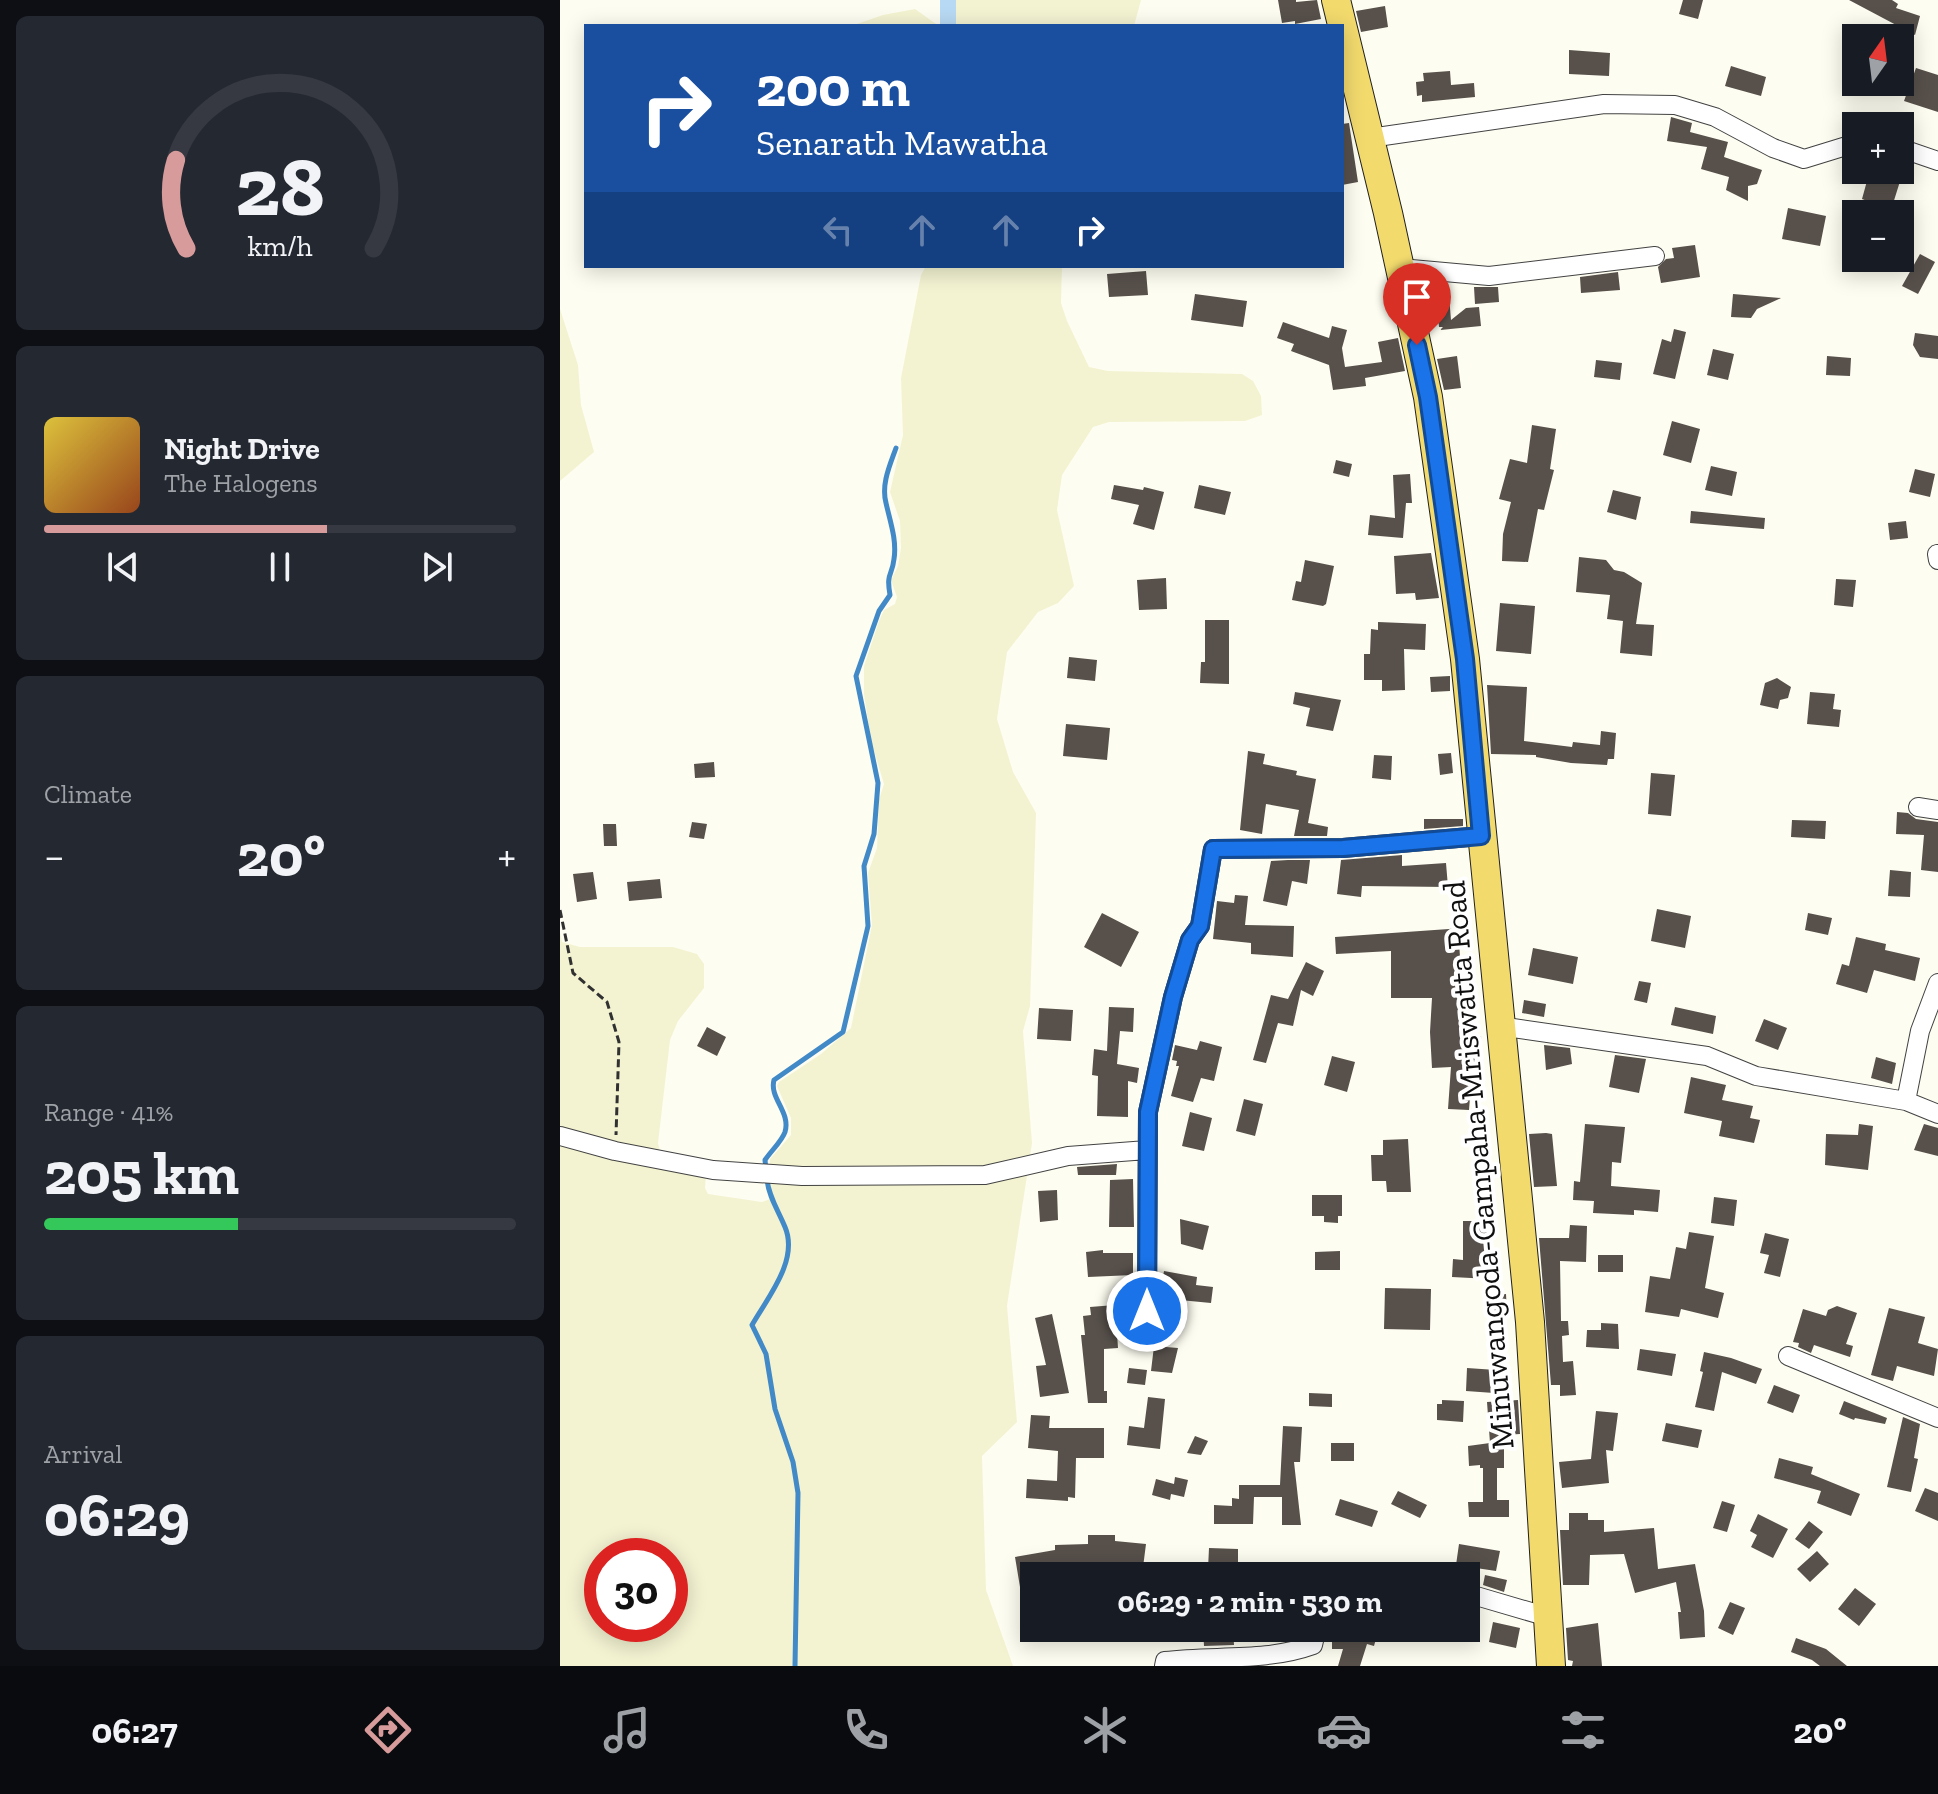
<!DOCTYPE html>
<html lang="en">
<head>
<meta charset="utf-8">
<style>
  body { margin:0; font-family:"Zilla Slab",serif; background:#242831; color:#f1f3f6; height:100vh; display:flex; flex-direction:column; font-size:30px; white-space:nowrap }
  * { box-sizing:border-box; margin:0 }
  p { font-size:26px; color:#9ea1a6 }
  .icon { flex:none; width:44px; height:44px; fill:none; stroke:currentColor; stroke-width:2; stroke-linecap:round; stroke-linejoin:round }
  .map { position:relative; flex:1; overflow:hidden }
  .details { display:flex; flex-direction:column; gap:16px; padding:16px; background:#0d0f14; width:560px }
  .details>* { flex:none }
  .hud { position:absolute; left:24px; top:24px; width:760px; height:244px; border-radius:0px; box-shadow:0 4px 20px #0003; background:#1a4fa0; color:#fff; overflow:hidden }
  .needle { width:52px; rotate:14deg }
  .buttons { position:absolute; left:1282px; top:24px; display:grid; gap:16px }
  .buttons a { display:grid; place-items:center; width:72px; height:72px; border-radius:0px; background:#171b24; box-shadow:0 4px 20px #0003; font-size:40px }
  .speed { position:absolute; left:24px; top:1538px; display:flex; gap:16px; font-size:40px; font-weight:700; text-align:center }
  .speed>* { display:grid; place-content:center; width:104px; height:104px; border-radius:50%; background:#171b24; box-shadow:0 4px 20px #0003; line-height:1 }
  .speed .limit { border:12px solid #d22; background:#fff; color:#111 }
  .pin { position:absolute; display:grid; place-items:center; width:68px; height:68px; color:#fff; margin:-82px -34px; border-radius:50% 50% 50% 0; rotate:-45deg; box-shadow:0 0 8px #0007 }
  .pin .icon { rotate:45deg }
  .me { position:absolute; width:88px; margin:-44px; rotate:0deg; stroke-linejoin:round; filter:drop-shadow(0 0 6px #0008) }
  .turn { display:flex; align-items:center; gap:28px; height:168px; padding:0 40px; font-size:36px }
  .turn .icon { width:104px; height:104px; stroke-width:2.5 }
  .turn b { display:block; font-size:56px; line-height:68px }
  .lanes { display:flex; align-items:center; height:76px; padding:0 40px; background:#0003; justify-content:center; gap:40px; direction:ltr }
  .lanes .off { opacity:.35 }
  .big { font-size:60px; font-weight:700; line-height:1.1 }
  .details .tile { flex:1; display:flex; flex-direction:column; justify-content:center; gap:12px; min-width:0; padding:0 28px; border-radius:12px; background:#242831 }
  .details .dial { align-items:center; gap:0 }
  .dial svg { height:208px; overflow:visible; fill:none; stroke:#363941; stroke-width:7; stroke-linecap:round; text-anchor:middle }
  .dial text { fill:#f1f3f6; stroke:none }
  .song { display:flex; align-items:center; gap:24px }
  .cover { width:96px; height:96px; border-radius:12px; background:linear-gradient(135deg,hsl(50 70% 55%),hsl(20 70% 35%)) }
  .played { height:8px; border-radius:4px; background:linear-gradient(90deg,#d89b9b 60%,#363941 60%) }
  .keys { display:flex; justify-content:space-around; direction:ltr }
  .heat { display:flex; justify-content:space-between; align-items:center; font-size:44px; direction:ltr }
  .charge { height:12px; border-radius:6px; background:linear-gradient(90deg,#34c759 41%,#363941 0) }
  .trip { position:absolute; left:460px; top:1562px; width:460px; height:80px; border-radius:0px; background:#171b24; box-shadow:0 4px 20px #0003; font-weight:700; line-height:80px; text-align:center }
  .tab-bar { display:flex; height:128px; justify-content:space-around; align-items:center; background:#090b0e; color:#9ea1a6 }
  .tab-bar .icon { width:56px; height:56px }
  .tab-bar .current { color:#d89b9b }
  .tab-bar b { font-size:36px; color:#f1f3f6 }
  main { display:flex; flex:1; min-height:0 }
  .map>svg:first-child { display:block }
</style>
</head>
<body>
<main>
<section class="details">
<div class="tile dial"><svg viewBox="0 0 100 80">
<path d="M14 69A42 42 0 1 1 86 69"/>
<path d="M14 69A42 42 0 0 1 10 35" stroke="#d89b9b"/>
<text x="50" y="56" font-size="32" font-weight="700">28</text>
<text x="50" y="72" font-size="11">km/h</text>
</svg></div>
<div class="tile">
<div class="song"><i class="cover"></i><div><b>Night Drive</b><p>The Halogens</p></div></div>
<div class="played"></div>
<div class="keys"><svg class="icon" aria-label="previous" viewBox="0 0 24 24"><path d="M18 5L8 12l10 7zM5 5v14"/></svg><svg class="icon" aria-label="pause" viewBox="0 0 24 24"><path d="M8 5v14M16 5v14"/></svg><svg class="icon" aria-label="next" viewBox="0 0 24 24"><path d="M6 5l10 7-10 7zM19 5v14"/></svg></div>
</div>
<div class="tile"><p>Climate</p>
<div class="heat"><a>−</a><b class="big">20°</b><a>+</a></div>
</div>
<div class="tile"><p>Range · 41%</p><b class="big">205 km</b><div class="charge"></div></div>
<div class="tile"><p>Arrival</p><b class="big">06:29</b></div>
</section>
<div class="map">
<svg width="1378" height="1666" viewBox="0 0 1378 1666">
  <rect width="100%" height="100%" fill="#fefdf1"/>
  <path fill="#f3f3d2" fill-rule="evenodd" d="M395 0H581L574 26H291L323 15 355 9 379 26 391 24 395 18Z
    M366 266H502L501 303 507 321 529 367 548 371 682 374 693 381 701 396 702 415 685 421 549 422 533 427 502 475 497 510 514 586 498 603 478 612 447 652 437 719 453 772 476 813 470 1006 463 1031 472 1143 447 1306 457 1422 422 1456 426 1590 453 1666H0V932L2 942 20 947H113L137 954 144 964V988L118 1021 110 1040 98 1143 104 1167 146 1174 145 1188 148 1194 202 1202 210 1199V1159L231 1135V1118L217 1086 219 1082 261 1054 291 1028 312 925 308 873 317 848 319 800 324 784 311 741 304 694V666L319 621 324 610 335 604 337 597 331 580 338 566 341 548 340 521 330 492 343 435 341 378 361 275ZM42 1556H110V1624H42Z
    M0 309 18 365 21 405 34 452 0 481Z"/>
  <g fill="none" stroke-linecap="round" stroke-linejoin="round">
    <path stroke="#4289c7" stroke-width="5" d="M206 1170 205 1160C211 1151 222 1141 225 1132 231 1112 209 1098 214 1080L283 1032 308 926 304 866 314 834 318 783 296 676 319 611 330 595C326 572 332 577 334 559 337 540 330 521 326 503 321 484 330 465 336 448
      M207 1180C209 1197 218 1210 225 1227 239 1260 208 1297 192 1325L206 1354 215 1409 233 1462 238 1493 235 1666"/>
    <path stroke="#b8d9f3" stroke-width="16" d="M388 26V0"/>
  </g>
  <path fill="#57504b" d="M718 0H736V2L757 0 761 19 735 24V21L722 23Z
    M1123 0H1143L1138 19 1119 14Z
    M1289 0H1332L1338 4 1336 8 1360 16 1355 35Z
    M825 6 828 27 801 32 796 11Z
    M1009 50 1050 53 1049 76 1009 74Z
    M1171 66 1206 77 1201 96 1165 86Z
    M1356 68 1378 75V112L1344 101Z
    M890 71 891 85 914 83 915 97 862 102V95L857 96 856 82 864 81 863 73Z
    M1111 117 1132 123 1130 132 1168 142 1164 157 1202 170 1197 184 1188 186V201L1166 190 1169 177 1141 169 1147 147 1107 141Z
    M789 123 798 182 782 185V124Z
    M1310 170H1329L1342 175 1331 210 1302 199Z
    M1228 208 1266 216 1260 246 1222 239Z
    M1135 245 1140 277 1101 283 1098 267 1106 259 1114 258 1112 248Z
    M1360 254 1375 262 1358 294 1342 286Z
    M586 271 588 295 549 297 547 274Z
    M1058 272 1060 290 1021 293 1020 277Z
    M870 283 888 284 891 320 906 308 919 307 921 326 880 330 883 327H879L876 296H872Z
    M914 287H938L939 302 915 304Z
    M635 294 687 301 683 327 631 320Z
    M1173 294 1221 298 1197 309 1191 318 1171 317Z
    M723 322 769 338 772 326 787 330 782 348 785 367 822 362 818 342 838 338 845 371 805 378 806 386 773 390 769 365 731 351 734 344 717 338Z
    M1114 329 1126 332 1115 379 1093 374 1102 339 1111 342Z
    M1355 333 1378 336V359L1360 357 1353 345Z
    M1153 349 1174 354 1168 380 1147 375Z
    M897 356 901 388 884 390 877 359Z
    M1267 356 1291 358 1290 376 1266 375Z
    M1036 360 1062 363 1060 380 1034 377Z
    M1112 421 1140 429 1131 463 1103 455Z
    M972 425 996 429 990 469 994 470 984 510 978 509 968 562 942 561 943 534 951 502 939 499 950 459 967 463Z
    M776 460 792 464 789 477 773 473Z
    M1151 466 1177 472 1172 496 1145 490Z
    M1355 469 1375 474 1370 497 1349 492Z
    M850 474 852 503H846L843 538 808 535 810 515 835 518 833 475Z
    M554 485 583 490 584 487 604 492 594 530 573 524 579 505 551 499Z
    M639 485 671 492 665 515 634 508Z
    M1053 490 1081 497 1076 520 1047 512Z
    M1131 511 1205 518 1204 529 1130 523Z
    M1346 521 1348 538 1330 540 1328 523Z
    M871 553 879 598 856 600 855 593 836 594 834 556Z
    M1019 557 1046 560 1054 570 1064 572 1082 583 1076 624 1094 625 1092 656 1060 653 1063 621 1047 619 1050 595 1016 592Z
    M745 560 774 566 766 604 763 606 732 600 736 581 741 582Z
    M606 578 607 609 579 610 577 580Z
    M1276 579 1296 580 1293 607 1274 605Z
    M940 603 975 606 971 654 936 651Z
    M645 620H669V684L640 683 641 662H645Z
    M818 622 866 624 865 650 844 649 845 690 822 691V680H804V654H810L811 629 818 630Z
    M509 657 537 660 535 681 507 678Z
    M890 676V691L871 692 870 677Z
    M1217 678 1231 687 1228 698 1220 700 1218 709 1200 705 1205 683Z
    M927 685 967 687 964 741 1012 747 1013 742 1040 745 1041 731 1056 733 1054 759H1048L1047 765 1011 763 976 757V755L931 754Z
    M735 692 781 700 773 731 746 726 750 708 733 704Z
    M1250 692 1275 694 1273 709 1281 710 1279 727 1247 724Z
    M506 724 550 728 547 760 503 756Z
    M688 751 705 754 703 764 737 771 736 775 756 779 748 823 768 827 767 836H734L739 810 706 804 702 834 680 830Z
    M891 753 893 773 880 775 878 754Z
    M814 755 832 756 831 780 812 778Z
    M154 762 155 777 135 778 134 764Z
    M1091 773 1115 775 1111 816 1088 814Z
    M1337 812 1348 813 1356 819 1378 822V872L1361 870 1364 835 1336 834Z
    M864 819H903V826L864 829Z
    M1232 820 1266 821 1265 839 1231 837Z
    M132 822 147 824 144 839 129 837Z
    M43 824H56L57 846H44Z
    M842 855V866L886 863 888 887 802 886 801 897 777 894 781 860Z
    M728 860H750L747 884 732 881 727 906 703 901 711 861Z
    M1330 870 1351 872 1350 897 1328 896Z
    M33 872 37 899 17 902 13 874Z
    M100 879 102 898 69 901 67 882Z
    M675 895 688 896 685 925 734 926 733 957 691 954V943L653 939 657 901 674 903Z
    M1097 909 1131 916 1125 948 1091 941Z
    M542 913 579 932 561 967 524 947Z
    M1248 913 1272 918 1268 935 1245 930Z
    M903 928 904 942H899L900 957H898L900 1038 921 1036 924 1071 912 1072 909 1110 888 1109 891 1067 872 1068 870 1032 872 998H831V951L776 954 775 937Z
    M1296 937 1326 944 1325 950 1360 958 1355 981 1314 970 1307 993 1276 984 1282 964 1289 966Z
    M973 948 1018 957 1013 984 968 975Z
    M746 962 764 971 753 996 741 990 733 1026 718 1023 706 1063 693 1060 711 995 728 999Z
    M1079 981 1091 983 1087 1003 1074 1000Z
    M964 1000 986 1004 984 1017 962 1013Z
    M549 1007 574 1008 573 1032 560 1031 557 1064 579 1068 577 1083 568 1081V1117L537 1116 538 1076 532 1075 534 1049 547 1051Z
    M1115 1007 1156 1016 1153 1034 1111 1025Z
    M479 1008 513 1010 511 1041 477 1039Z
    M1204 1019 1227 1028 1218 1050 1195 1041Z
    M147 1027 166 1037 157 1056 137 1046Z
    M640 1041 662 1047 654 1081 641 1078 633 1102 611 1096 619 1066H616L617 1061 612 1060 615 1045 637 1050Z
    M984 1045 1010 1048 1012 1064 986 1070Z
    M1055 1055 1086 1059 1079 1093 1049 1087Z
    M772 1056 795 1062 787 1092 764 1085Z
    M1316 1057 1336 1063 1332 1084 1311 1078Z
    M1131 1077 1166 1085 1162 1100 1193 1106 1190 1118 1200 1120 1194 1143 1159 1136 1162 1121 1124 1113Z
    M684 1099 703 1104 695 1136 676 1131Z
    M630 1112 652 1118 644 1151 622 1146Z
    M1025 1124 1065 1127 1061 1163 1052 1162 1051 1186 1100 1190 1098 1212 1074 1210V1215L1033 1213 1034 1201 1013 1200 1014 1181 1020 1182Z
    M1299 1124 1313 1126 1308 1170 1265 1165 1266 1134 1298 1135Z
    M1364 1124 1378 1128V1156L1354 1150Z
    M986 1133 992 1134 997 1186 974 1187 969 1134Z
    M848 1139 851 1192H827L826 1181H812L811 1155H823V1140Z
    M557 1164 556 1175H518L517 1167Z
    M573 1179 574 1227H549L550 1180Z
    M497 1190 498 1220 480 1222 478 1191Z
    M752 1195H782V1216H778V1223L764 1222V1216H752Z
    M1154 1197 1177 1200 1174 1226 1151 1223Z
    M620 1219 649 1226 643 1250 621 1244Z
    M903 1221H932L930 1279 892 1277 893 1259 903 1260Z
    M1010 1225 1027 1226 1026 1262 1000 1261 1001 1321H1008L1009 1335 1002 1336 1003 1362 1013 1361 1016 1395 1000 1396V1385H991L979 1238H1009Z
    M1129 1232 1154 1236 1145 1288 1164 1293 1158 1318 1121 1309 1119 1317 1085 1312 1090 1276 1110 1279 1116 1247 1126 1249Z
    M1205 1233 1229 1239 1220 1277 1204 1273 1209 1255 1200 1253Z
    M543 1250V1253H573V1275L528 1277 526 1252Z
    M780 1251V1270H755V1252Z
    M1038 1255H1063V1272H1038Z
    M604 1271 637 1277 636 1285 653 1287 651 1303 599 1298Z
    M825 1288 871 1289 870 1330 824 1329Z
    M946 1294 947 1313 935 1314 933 1295Z
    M555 1305 556 1317 568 1316 569 1332 557 1333 558 1348 544 1349V1391H547V1403H528L521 1335H525L523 1316 531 1315 530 1307Z
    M1277 1306 1297 1313 1286 1344 1293 1346 1290 1357 1254 1345 1251 1353 1238 1347 1239 1343 1233 1342 1243 1309 1266 1316 1268 1310Z
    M1329 1308 1365 1317 1358 1343 1378 1349 1374 1376 1337 1366 1333 1381 1311 1375Z
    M492 1314 509 1393 480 1397 476 1366 486 1365 475 1318Z
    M1041 1323 1058 1324 1059 1349 1026 1347 1027 1330H1041Z
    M594 1346 618 1348 612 1373 591 1371Z
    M1080 1349 1116 1354 1112 1376 1077 1370Z
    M1144 1352 1171 1358 1202 1369 1196 1384 1162 1372 1154 1411 1135 1407 1143 1372 1140 1371Z
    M569 1368 587 1370 585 1385 567 1383Z
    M907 1368 936 1370 934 1393 906 1391Z
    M1214 1385 1240 1395 1233 1413 1207 1403Z
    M749 1393 772 1394V1407L749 1406Z
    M588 1397 605 1399 600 1449 567 1445 569 1426 584 1428Z
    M882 1400 904 1401 903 1422 877 1420V1404H882Z
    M958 1400 960 1434 944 1435V1468H937V1500H949V1517H909L908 1502H923V1468H920V1465L909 1466 908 1446 930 1443 927 1402Z
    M1284 1401 1327 1418 1325 1424 1295 1418 1294 1420 1279 1414Z
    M1036 1411 1058 1413 1053 1451 1046 1450 1049 1483 1002 1488 999 1462 1031 1459Z
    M471 1415 490 1416 489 1428H544V1458H516L515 1498 508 1497V1501L466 1498 467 1479 497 1481 498 1451 468 1448Z
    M1343 1417 1360 1424 1354 1458 1358 1459 1351 1492 1327 1487Z
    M1106 1423 1142 1430 1138 1448 1102 1441Z
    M723 1426 742 1427 740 1462H734L741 1525H722V1497H694L693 1524H654V1505L672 1506V1498L679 1499V1485H720Z
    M635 1436 648 1441 641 1455 627 1453Z
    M771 1443H794V1461H771Z
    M1219 1458 1253 1467 1251 1474 1300 1494 1291 1516 1257 1503 1261 1491 1214 1478Z
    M615 1477 628 1480 624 1497 611 1494 610 1500 592 1495 596 1479 614 1484Z
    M1365 1488 1378 1493V1521L1355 1511Z
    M838 1491 867 1505 860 1518 831 1504Z
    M780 1499 818 1511 812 1527 775 1515Z
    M1162 1501 1175 1505 1167 1532 1153 1528Z
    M1009 1513H1028V1520H1044V1532L1094 1528 1098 1569 1135 1564 1144 1611 1145 1637 1120 1639 1118 1612H1121L1116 1582 1075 1593 1064 1554 1030 1555 1029 1585H1003L1000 1530H1009Z
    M1198 1514 1228 1529 1213 1558 1191 1547 1197 1535 1190 1531Z
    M1249 1521 1263 1532 1249 1549 1235 1539Z
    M528 1535H555V1541L586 1544 582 1575 520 1571 521 1576H474V1597L462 1599 455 1557 495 1550V1545L528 1544Z
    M899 1544 940 1551 936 1571 896 1565Z
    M649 1548 678 1549V1570L648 1569Z
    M1257 1551 1269 1564 1250 1582 1237 1569Z
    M925 1575 947 1580 944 1592 923 1585Z
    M1295 1588 1316 1604 1299 1626 1278 1609Z
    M1170 1602 1185 1608 1173 1635 1158 1628Z
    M933 1622 960 1628 956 1648 929 1642Z
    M1038 1623 1042 1666H1012L1013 1661 1008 1660 1006 1628Z
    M525 1628H571L572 1637 527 1641Z
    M643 1628H673L674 1645 644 1646Z
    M772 1628H819L814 1646 807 1644 800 1666H778L783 1649H772Z
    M1236 1638 1266 1649 1287 1666H1260L1252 1660 1231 1652Z"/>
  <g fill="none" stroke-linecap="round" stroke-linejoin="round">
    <defs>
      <path id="street" d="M810 138 1044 104 1115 105 1155 117 1213 148 1244 159 1296 143
        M1340 148 1378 161
        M840 268 929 276 1095 256
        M1377 554 1378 560
        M1358 807 1378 810
        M939 1026 1147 1056 1196 1076 1346 1101 1378 1114
        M1346 1101 1360 1031 1378 983
        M0 1136 55 1151 153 1170 242 1176 425 1175 508 1156 587 1150
        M587 1311 588 1112 613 997 630 940 640 926 653 849 783 848 921 836
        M1228 1356 1378 1418
        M906 1593 988 1617
        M604 1666 605 1661C654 1655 706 1662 753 1645L757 1628"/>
      <path id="primary" d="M776 0 828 213 868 397 905 659 970 1322 991 1666"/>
    </defs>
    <use href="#street" stroke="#424242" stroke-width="20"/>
    <use href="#primary" stroke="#202020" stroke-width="30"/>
    <path stroke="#313131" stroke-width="3" stroke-dasharray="8 4" stroke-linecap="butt" d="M0 910 13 973 47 1002 59 1042 56 1135"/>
    <use href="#street" stroke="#fff" stroke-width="18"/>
    <use href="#primary" stroke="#f2da6d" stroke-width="28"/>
  </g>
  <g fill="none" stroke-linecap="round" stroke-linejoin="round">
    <defs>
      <path id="route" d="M587 1311 588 1112 613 997 630 940 640 926 653 849 783 848 921 836 905 659 868 397 857 345"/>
    </defs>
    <use href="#route" stroke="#114b97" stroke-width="20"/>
    <use href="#route" stroke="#1a73e8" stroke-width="14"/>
  </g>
  <g text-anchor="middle" stroke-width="8" stroke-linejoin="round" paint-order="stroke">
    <g font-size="32" fill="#0f0f0f" stroke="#fff">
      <text transform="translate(918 1165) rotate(-95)" y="11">Minuwangoda-Gampaha-Mriswatta Road</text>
    </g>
  </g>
</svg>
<div class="buttons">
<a><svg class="needle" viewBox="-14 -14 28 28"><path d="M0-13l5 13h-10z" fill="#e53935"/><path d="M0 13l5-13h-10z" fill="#9ea1a6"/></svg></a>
<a>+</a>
<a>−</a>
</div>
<div class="speed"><div class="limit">30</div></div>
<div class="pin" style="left:857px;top:345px;background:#d93025"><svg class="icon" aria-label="arrive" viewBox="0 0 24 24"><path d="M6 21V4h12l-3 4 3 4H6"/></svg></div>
<svg class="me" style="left:587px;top:1311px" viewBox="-20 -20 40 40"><circle r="17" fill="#1a73e8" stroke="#fff" stroke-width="3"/><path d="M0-11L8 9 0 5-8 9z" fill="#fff"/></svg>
<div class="trip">06:29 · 2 min · 530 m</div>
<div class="hud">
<div class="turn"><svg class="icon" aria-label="right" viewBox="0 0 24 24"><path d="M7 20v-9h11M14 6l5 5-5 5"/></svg><div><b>200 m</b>Senarath Mawatha</div></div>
<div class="lanes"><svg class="icon off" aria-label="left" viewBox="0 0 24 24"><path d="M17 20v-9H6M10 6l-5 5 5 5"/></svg><svg class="icon off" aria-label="ahead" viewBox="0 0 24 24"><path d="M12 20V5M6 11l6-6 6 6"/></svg><svg class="icon off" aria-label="ahead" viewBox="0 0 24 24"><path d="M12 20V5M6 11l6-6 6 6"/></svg><svg class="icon" aria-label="right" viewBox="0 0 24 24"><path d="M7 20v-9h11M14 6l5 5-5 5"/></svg></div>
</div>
</div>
</main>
<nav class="tab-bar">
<b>06:27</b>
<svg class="icon current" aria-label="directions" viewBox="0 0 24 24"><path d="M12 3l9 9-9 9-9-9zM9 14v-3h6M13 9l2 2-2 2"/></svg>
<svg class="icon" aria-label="music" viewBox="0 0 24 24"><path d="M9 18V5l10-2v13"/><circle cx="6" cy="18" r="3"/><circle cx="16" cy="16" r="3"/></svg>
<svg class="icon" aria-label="phone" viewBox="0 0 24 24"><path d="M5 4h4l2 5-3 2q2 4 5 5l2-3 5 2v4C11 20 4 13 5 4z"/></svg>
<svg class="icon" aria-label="climate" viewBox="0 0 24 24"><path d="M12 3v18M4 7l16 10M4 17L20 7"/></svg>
<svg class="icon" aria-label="car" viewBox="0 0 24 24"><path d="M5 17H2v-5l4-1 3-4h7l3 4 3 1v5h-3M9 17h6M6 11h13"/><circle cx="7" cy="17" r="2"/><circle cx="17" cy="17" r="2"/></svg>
<svg class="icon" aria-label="filters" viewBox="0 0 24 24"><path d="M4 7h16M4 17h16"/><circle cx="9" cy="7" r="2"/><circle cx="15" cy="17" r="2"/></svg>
<b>20°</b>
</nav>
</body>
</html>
